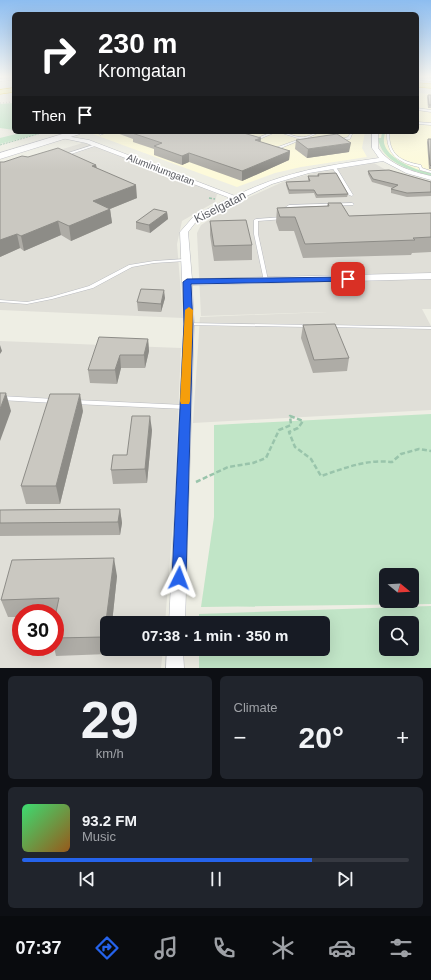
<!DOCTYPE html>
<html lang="en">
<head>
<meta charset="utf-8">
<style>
  body { margin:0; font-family:Arial,sans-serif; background:#20242c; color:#f1f3f6; height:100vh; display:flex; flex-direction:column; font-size:15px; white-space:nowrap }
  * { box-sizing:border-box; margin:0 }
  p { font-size:13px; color:#9ea1a6 }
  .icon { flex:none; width:22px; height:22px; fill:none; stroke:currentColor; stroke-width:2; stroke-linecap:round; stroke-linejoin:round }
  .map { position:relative; height:668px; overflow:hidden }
  .side { display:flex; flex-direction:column; gap:8px; padding:8px; background:#0d0f14; flex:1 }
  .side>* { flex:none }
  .banner { position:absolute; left:12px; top:12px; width:407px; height:122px; border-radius:6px; box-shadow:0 4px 16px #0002; background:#202124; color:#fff; overflow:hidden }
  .needle { width:26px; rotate:108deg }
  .buttons { position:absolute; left:379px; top:568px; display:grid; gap:8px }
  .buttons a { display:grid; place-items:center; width:40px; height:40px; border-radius:6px; background:#171b24; box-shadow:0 4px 16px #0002; font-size:20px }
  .speed { position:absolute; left:12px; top:604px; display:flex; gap:8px; font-size:20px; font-weight:700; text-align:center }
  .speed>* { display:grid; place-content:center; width:52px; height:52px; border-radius:50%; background:#171b24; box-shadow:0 4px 16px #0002; line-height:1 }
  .speed .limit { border:6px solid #d22; background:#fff; color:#111 }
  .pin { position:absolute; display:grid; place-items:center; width:34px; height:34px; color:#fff; margin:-17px; border-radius:8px; box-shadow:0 2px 6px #0006 }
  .me { position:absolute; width:44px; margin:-22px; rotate:3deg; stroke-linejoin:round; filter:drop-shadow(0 0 3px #0008) }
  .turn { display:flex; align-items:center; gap:14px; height:84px; padding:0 20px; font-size:18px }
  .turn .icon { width:52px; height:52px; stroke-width:2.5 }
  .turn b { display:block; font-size:28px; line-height:34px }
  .then { display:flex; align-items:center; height:38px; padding:0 20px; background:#0003; gap:8px; font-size:15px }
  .big { font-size:30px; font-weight:700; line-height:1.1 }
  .side .widget { flex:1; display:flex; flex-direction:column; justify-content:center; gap:6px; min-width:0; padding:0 14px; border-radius:6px; background:#20242c }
  .side .dial { align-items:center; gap:0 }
  .dial b { font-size:52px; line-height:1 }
  .song { display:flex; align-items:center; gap:12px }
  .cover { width:48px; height:48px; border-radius:6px; background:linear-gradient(135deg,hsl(140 70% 55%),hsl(30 70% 35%)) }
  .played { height:4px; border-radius:2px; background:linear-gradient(90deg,#2563eb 75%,#363941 75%) }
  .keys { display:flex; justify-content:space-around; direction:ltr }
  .heat { display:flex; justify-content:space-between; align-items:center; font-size:22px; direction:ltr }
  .side .tiles { flex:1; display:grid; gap:8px; grid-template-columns:1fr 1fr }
  .widget:last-child { grid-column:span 2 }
  .trip { position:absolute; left:100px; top:616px; width:230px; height:40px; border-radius:6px; background:#171b24; box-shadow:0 4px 16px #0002; font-weight:700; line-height:40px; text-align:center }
  .menu { display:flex; height:64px; justify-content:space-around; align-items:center; background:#090b0e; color:#9ea1a6 }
  .menu .icon { width:28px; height:28px }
  .menu .on { color:#2563eb }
  .menu b { font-size:18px; color:#f1f3f6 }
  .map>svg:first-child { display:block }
</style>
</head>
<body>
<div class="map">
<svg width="431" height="668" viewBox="0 0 431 668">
  <rect width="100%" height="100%" fill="#eeeee4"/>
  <path fill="#fdfada" d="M417 93 431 94V176L399 165 386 156 379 145V132H417Z
    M94 132H365L362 148 367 157 301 167 275 173 237 187 90 133Z"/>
  <path fill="#e0dfd8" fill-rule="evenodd" d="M86 142 196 185 217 194 215 202 182 221 177 244 183 318 0 310V168Z
    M374 163 386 170 431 184V309H422L431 326V410L193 423 200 317 328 312 201 316 197 233 201 225 234 204 287 180 314 173Z
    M0 341 181 348 174 509 165 623H107V649H163L161 668H0ZM21 613H55V647H21Z"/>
  <path fill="#c1e5c7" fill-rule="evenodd" d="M14 103V130L0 128V104Z
    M24 132H45L0 144V138Z
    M382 133H385C384 138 383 142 385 146 390 160 418 171 431 173V176C410 170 381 162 378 138H381Z
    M431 414V604L201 607 214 517V425ZM386 575H412V601H386Z
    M431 606V668H199V649H323V623H199V614ZM386 623H412V649H386Z"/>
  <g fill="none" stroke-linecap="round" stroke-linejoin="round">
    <defs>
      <path id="service" d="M417 78 431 79V81L417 80Z
        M417 108 431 110V112L417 110Z
        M417 122 431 123V125L417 124Z
        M104 132H108L100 135 99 134Z
        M272 132H276L255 141 253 140Z
        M279 132C287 132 294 137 301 137 308 138 314 132 320 132L305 139V140L303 139 276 150 275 149V148L300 139Z
        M351 132H353L350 139 339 141 338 140 348 137Z
        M387 132H389C389 155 400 161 421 165L422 168 431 171V173L420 170 419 167C398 163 386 154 387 132Z
        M96 144 98 145 65 156 62 155Z
        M333 166 336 167 353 195 352 196 349 195 332 167Z
        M352 203 354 204 353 205 290 207 287 209 289 213 287 214H286L283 209 289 205Z
        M283 217H284V219L258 221V234L268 280 266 281H264L254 234V220L256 219Z
        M185 259 187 260 186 261 154 263 132 267 93 288 52 299 27 304 0 302V300L27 302 51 297 89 286 129 265 154 261Z
        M187 323 308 325 310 326 308 327 189 325H187Z
        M328 325 431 327V329L330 327H328Z
        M0 396 55 399 57 400 58 401 57 402 55 403 0 400Z
        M75 400 185 405 187 406 188 407 187 408 185 409 75 404 73 403 72 402 73 401Z"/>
      <path id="minor" d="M14 78V80L0 81V79Z
        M372 132H378V148C389 165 413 172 431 176V180L406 173 383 161 309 173 272 184 211 213 195 223 188 232 192 279 431 273V279L192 285 194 324 185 623H169L184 324 180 232 194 216 230 198 86 143 57 137 60 135 89 140 235 196C286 171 325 166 379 158L372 148Z
        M167 649H183L184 668H166Z"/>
      <path id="secondary" d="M69 132H81L80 134 0 159V153Z"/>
      <path id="trunk" d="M417 83 431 84V88L417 87Z
        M14 88V92L0 94V90Z"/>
    </defs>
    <use href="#service" stroke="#b9bbc0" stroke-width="1"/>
    <use href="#minor" stroke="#b9bbc0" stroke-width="1"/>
    <use href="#secondary" stroke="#babbc2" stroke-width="1"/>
    <use href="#trunk" stroke="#ecc706" stroke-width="1"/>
    <path stroke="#99c4ab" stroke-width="1" stroke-dasharray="2 1" stroke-linecap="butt" d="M0 145 45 132"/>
    <path stroke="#99c4ab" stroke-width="1.5" stroke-dasharray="3 1.5" stroke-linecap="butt" d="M209 198 215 199"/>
    <path stroke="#99c4ab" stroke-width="2.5" stroke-dasharray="5 2.5" stroke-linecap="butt" d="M196 482 228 467 253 463 266 458 279 430 291 425 290 416 303 421 298 428 289 432 295 447 311 459 321 476C345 468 367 459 392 462L401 454 419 449 431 451"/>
    <use href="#service" fill="#fff" fill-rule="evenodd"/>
    <use href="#minor" fill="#fff" fill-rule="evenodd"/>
    <use href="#secondary" fill="#fff" fill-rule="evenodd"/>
    <use href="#trunk" fill="#fcf69d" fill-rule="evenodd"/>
    <path stroke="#b7b7b8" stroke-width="1.5" stroke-dasharray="0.5 2.5" stroke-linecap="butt" d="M0 103 14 102"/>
  </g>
  <path fill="#aeaca6" d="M422 76H431V78L422 77Z
    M428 95H431V108H428L427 97Z
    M114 132H240L261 138 260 142 290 151 289 160 242 181 189 162 182 165 154 155V149L133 142V139Z
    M428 139H431V169H429L427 142Z
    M296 140 349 152 307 158 295 149Z
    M28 157 96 165 97 168 137 198 110 209 112 223 71 241 61 235 24 251 20 248 0 257 4 162Z
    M368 171 431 182V196L407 197 391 193V189L393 188 372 182 368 174Z
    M318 174 348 194 347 197 316 198 314 193 289 194 286 185V182L309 181 308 180V176H317Z
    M328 203 349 216 431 213V252L412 253 411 255 303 258 294 231H279L276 222 277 208 327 206Z
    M167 212 168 219 150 233 136 229V222Z
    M210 221 252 245V260L214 261 210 235Z
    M165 298 161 312 138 311 137 302Z
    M303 325 349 358 347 371 313 373 301 338Z
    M148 339 149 351 145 368H121L117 384 90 383 88 370Z
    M83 411 60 504H26L21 486Z
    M152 430 147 483 113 484 111 470 127 455Z
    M120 509 122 523 120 535 0 536V510Z
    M117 576 112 623H107L108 654 56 656 54 647H55V613H21V617H8L1 600Z"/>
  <path fill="#8d8c87" d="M261 138 260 147 255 140Z
    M351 143 349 152 307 158 308 149Z
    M290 151 289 160 242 181V171Z
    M189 153V162L182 165V156Z
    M96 165 98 178 92 166Z
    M136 185 137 198 95 215 93 201Z
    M110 209 112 223 71 241 69 226Z
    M167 212 168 219 150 233 149 225Z
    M58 221 61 235 24 251 21 236Z
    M17 234 20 248 0 257V240Z
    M164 290 165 298 161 312V304Z
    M148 339 149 351 145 368 144 355Z
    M0 345 2 351 0 354Z
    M120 355 121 368 117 384 115 370Z
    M6 393 11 411 0 441V409Z
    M80 394 83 411 60 504 56 486Z
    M150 416 152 430 147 483 145 469Z
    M120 509 122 523 120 535 118 522Z
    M114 558 117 576 112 623H107V649H109L108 654 104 637Z"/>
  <path fill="#cac8c1" stroke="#8d8c87" d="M428 95H431V105H429Z
    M134 132H240L261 138 255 140 290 151 242 171 189 153 182 156 154 146 162 143 132 133Z
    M337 134 351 143 308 149 296 140Z
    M428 139H431V166L430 165Z
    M58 148 96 165 92 166 136 185 93 201 110 209 69 226 58 221 21 236 17 234 0 240V162H4L22 156 28 157Z
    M389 170 431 182V192L407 193 391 189 398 185 373 179 368 171Z
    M336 173 348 194 317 195 314 190H289L286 182 310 181 308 176H319L318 174Z
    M328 203H341L349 216 431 213V237L413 238 415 240 305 244 295 217H280L277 208 329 206Z
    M154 209 167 212 149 225 136 222Z
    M246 220 252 245 214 246 210 221Z
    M141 289 164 290 161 304 137 302Z
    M335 324 349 358 314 360 303 325Z
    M99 337 148 339 144 355H120L115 370H88Z
    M0 393H6L0 409Z
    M50 394H80L56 486H21Z
    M132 416H150L145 469 111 470 113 455H127Z
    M120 509 118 522 0 523V510Z
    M114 558 104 637 55 638V617L59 598 1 600 12 560Z"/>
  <linearGradient id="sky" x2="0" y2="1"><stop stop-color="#8dbdf0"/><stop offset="0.45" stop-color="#f7f7f3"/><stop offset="1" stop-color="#f7f7f3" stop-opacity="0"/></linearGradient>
  <rect width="431" height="170" fill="url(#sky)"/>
  <path fill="#2563eb" stroke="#184099" d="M348 277H351V281L191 284 193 324 186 578 184 583 179 585 174 583 172 578 184 324 183 282 187 279Z"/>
  <path fill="#f59e0b" d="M189 307 193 310 190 401 189 404H181L180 401 185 310Z"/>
  <g text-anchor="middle" stroke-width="3.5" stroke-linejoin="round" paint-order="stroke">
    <g font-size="10" fill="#5c5e64" stroke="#fff">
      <text transform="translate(161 169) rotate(21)" y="4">Aluminiumgatan</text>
    </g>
    <g font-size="12" fill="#5c5e64" stroke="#fff">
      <text transform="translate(220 207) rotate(-27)" y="4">Kiselgatan</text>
    </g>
  </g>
</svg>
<div class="buttons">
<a><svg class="needle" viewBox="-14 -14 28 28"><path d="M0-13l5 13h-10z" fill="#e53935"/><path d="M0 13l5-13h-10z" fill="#9ea1a6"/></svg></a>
<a><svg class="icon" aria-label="search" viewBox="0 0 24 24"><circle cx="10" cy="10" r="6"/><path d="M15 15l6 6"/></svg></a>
</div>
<div class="speed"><div class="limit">30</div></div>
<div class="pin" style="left:348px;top:279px;background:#d93025"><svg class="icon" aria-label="arrive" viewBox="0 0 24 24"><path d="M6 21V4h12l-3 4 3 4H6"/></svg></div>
<svg class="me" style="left:179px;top:578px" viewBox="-20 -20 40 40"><path d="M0-17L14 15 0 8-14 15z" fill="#2563eb" stroke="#fff" stroke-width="4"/></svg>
<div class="trip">07:38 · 1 min · 350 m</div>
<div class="banner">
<div class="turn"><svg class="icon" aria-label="right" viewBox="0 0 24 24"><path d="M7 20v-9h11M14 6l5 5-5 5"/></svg><div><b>230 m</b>Kromgatan</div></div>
<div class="then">Then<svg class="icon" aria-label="arrive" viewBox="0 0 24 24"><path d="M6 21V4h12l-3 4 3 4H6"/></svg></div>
</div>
</div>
<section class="side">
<div class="tiles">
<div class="widget dial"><b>29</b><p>km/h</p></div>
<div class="widget"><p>Climate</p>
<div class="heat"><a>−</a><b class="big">20°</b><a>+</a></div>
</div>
<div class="widget">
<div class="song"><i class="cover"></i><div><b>93.2 FM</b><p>Music</p></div></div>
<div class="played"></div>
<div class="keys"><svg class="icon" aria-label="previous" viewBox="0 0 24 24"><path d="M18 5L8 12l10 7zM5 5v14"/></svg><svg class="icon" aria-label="pause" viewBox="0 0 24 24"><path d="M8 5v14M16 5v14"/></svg><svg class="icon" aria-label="next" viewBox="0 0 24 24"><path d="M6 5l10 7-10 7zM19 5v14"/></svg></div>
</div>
</div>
</section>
<nav class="menu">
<b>07:37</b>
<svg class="icon on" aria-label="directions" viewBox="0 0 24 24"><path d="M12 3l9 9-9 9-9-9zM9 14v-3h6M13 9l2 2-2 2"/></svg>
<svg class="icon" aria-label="music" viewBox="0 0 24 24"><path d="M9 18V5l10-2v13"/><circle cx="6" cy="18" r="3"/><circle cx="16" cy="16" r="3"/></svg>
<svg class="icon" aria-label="phone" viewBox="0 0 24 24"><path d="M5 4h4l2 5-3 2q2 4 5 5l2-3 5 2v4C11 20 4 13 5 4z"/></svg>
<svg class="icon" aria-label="climate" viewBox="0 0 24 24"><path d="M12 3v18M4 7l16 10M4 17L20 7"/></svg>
<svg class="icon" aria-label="car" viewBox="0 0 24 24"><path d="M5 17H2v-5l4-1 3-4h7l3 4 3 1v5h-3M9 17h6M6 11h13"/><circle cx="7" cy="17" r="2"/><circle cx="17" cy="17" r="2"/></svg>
<svg class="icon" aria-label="filters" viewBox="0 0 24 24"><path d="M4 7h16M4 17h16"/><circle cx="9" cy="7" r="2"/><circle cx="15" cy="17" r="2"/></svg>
</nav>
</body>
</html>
